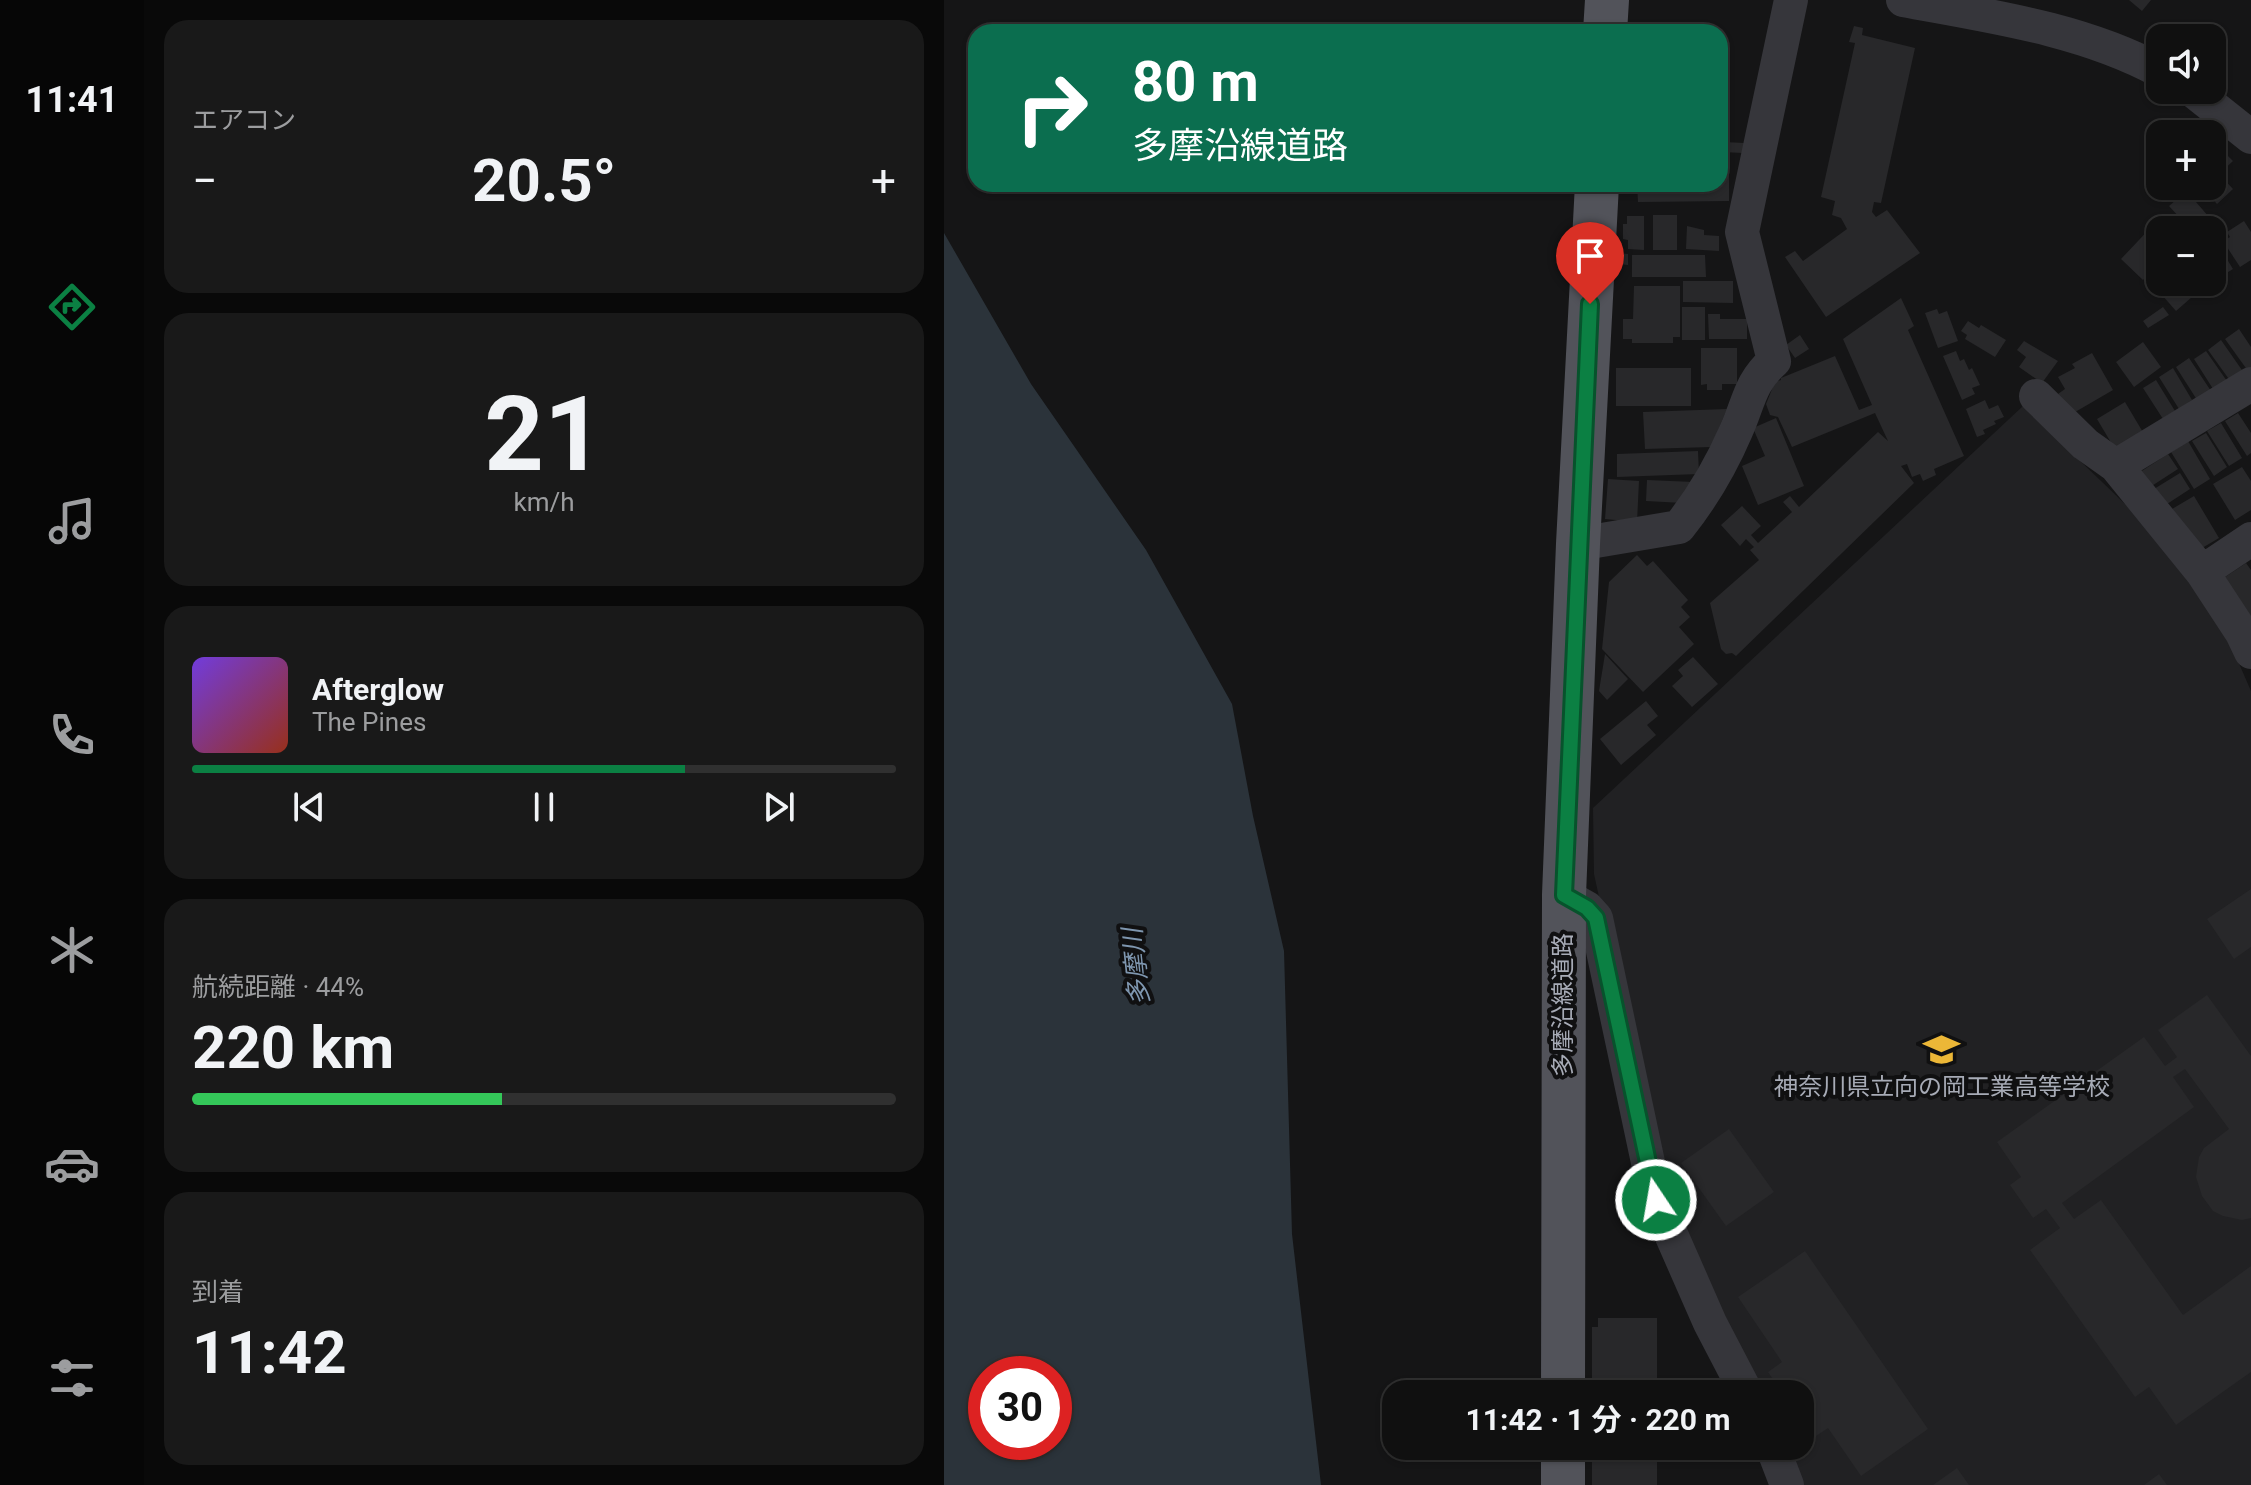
<!DOCTYPE html>
<html lang="ja">
<head>
<meta charset="utf-8">
<style>
  body { margin:0; font-family:Roboto,"Noto Sans JP",sans-serif; background:#191919; color:#f1f3f6; height:100vh; display:flex; flex-direction:column; font-size:30px; white-space:nowrap }
  * { box-sizing:border-box; margin:0 }
  p { font-size:26px; color:#9c9d9f }
  .icon { flex:none; width:44px; height:44px; fill:none; stroke:currentColor; stroke-width:2; stroke-linecap:round; stroke-linejoin:round }
  .map { position:relative; flex:1; overflow:hidden }
  .sheet { display:flex; flex-direction:column; gap:20px; padding:20px; background:#090909; width:800px }
  .sheet>* { flex:none }
  .hud { position:absolute; left:24px; top:24px; width:760px; height:168px; border-radius:24px; box-shadow:0 2px 6px #0004,0 0 0 2px #303030; background:#0b6e4f; color:#fff; overflow:hidden }
  .fabs { position:absolute; left:1202px; top:24px; display:grid; gap:16px }
  .fabs a { display:grid; place-items:center; width:80px; height:80px; border-radius:16px; background:#101010; box-shadow:0 2px 6px #0004,0 0 0 2px #303030; font-size:40px }
  .speed { position:absolute; left:24px; top:1356px; display:flex; gap:16px; font-size:40px; font-weight:700; text-align:center }
  .speed>* { display:grid; place-content:center; width:104px; height:104px; border-radius:50%; background:#101010; box-shadow:0 2px 6px #0004,0 0 0 2px #303030; line-height:1 }
  .speed .limit { border:12px solid #d22; background:#fff; color:#111 }
  .pin { position:absolute; display:grid; place-items:center; width:68px; height:68px; color:#fff; margin:-82px -34px; border-radius:50% 50% 50% 0; rotate:-45deg; box-shadow:0 0 8px #0007 }
  .pin .icon { rotate:45deg }
  .me { position:absolute; width:88px; margin:-44px; rotate:348deg; stroke-linejoin:round; filter:drop-shadow(0 0 6px #0008) }
  .turn { display:flex; align-items:center; gap:28px; height:168px; padding:0 32px; font-size:36px }
  .turn .icon { width:104px; height:104px; stroke-width:2.5 }
  .turn b { display:block; font-size:56px; line-height:68px }
  .big { font-size:60px; font-weight:700; line-height:1.1 }
  .sheet .card { flex:1; display:flex; flex-direction:column; justify-content:center; gap:12px; min-width:0; padding:0 28px; border-radius:24px; background:#191919 }
  .sheet .dial { align-items:center; gap:0 }
  .dial b { font-size:104px; line-height:1 }
  .song { display:flex; align-items:center; gap:24px }
  .cover { width:96px; height:96px; border-radius:12px; background:linear-gradient(135deg,hsl(260 70% 55%),hsl(10 70% 35%)) }
  .played { height:8px; border-radius:4px; background:linear-gradient(90deg,#0b8043 70%,#303030 70%) }
  .keys { display:flex; justify-content:space-around; direction:ltr }
  .heat { display:flex; justify-content:space-between; align-items:center; font-size:44px; direction:ltr }
  .charge { height:12px; border-radius:6px; background:linear-gradient(90deg,#34c759 44%,#303030 0) }
  .trip { position:absolute; left:438px; top:1380px; width:432px; height:80px; border-radius:24px; background:#101010; box-shadow:0 2px 6px #0004,0 0 0 2px #303030; font-weight:700; line-height:80px; text-align:center }
  main { display:flex; flex:1; min-height:0 }
  .dock { display:flex; flex-direction:column; width:144px; justify-content:space-around; align-items:center; background:#060606; color:#9c9d9f }
  .dock .icon { width:56px; height:56px }
  .dock .on { color:#0b8043 }
  .dock b { font-size:36px; color:#f1f3f6 }
  .map>svg:first-child { display:block }
</style>
</head>
<body>
<main>
<nav class="dock">
<b>11:41</b>
<svg class="icon on" aria-label="directions" viewBox="0 0 24 24"><path d="M12 3l9 9-9 9-9-9zM9 14v-3h6M13 9l2 2-2 2"/></svg>
<svg class="icon" aria-label="music" viewBox="0 0 24 24"><path d="M9 18V5l10-2v13"/><circle cx="6" cy="18" r="3"/><circle cx="16" cy="16" r="3"/></svg>
<svg class="icon" aria-label="phone" viewBox="0 0 24 24"><path d="M5 4h4l2 5-3 2q2 4 5 5l2-3 5 2v4C11 20 4 13 5 4z"/></svg>
<svg class="icon" aria-label="climate" viewBox="0 0 24 24"><path d="M12 3v18M4 7l16 10M4 17L20 7"/></svg>
<svg class="icon" aria-label="car" viewBox="0 0 24 24"><path d="M5 17H2v-5l4-1 3-4h7l3 4 3 1v5h-3M9 17h6M6 11h13"/><circle cx="7" cy="17" r="2"/><circle cx="17" cy="17" r="2"/></svg>
<svg class="icon" aria-label="filters" viewBox="0 0 24 24"><path d="M4 7h16M4 17h16"/><circle cx="9" cy="7" r="2"/><circle cx="15" cy="17" r="2"/></svg>
</nav>
<section class="sheet">
<div class="card"><p>エアコン</p>
<div class="heat"><a>−</a><b class="big">20.5°</b><a>+</a></div>
</div>
<div class="card dial"><b>21</b><p>km/h</p></div>
<div class="card">
<div class="song"><i class="cover"></i><div><b>Afterglow</b><p>The Pines</p></div></div>
<div class="played"></div>
<div class="keys"><svg class="icon" aria-label="previous" viewBox="0 0 24 24"><path d="M18 5L8 12l10 7zM5 5v14"/></svg><svg class="icon" aria-label="pause" viewBox="0 0 24 24"><path d="M8 5v14M16 5v14"/></svg><svg class="icon" aria-label="next" viewBox="0 0 24 24"><path d="M6 5l10 7-10 7zM19 5v14"/></svg></div>
</div>
<div class="card"><p>航続距離 · 44%</p><b class="big">220 km</b><div class="charge"></div></div>
<div class="card"><p>到着</p><b class="big">11:42</b></div>
</section>
<div class="map">
<svg width="1307" height="1485" viewBox="0 0 1307 1485">
  <rect width="100%" height="100%" fill="#151516"/>
  <path fill="#212123" d="M1079 406 1207 529 1283 636 1307 691V1485H853L835 1446H856V1394H811L716 1176 650 874 649 808Z"/>
  <path fill="#2b333a" fill-rule="evenodd" d="M0 233 87 384 202 550 288 704 309 816 340 951 348 1234 377 1485H0ZM42 1374H110V1442H42Z"/>
  <path fill="#28282a" d="M1185 0H1207L1198 11Z
    M910 26 919 28 918 35 971 48 937 203 930 202 928 212 932 217 943 210 976 253 882 317 841 257 851 251 859 261 903 229 897 218 888 215 891 201 877 197 911 43 905 42Z
    M780 142 800 143 799 153 779 152Z
    M1277 149 1289 161 1275 174 1289 189 1273 204 1256 186H1268V158Z
    M776 166H785V201L694 202 693 184H776Z
    M1248 186 1258 197 1252 202 1265 217 1251 230H1247L1225 206Z
    M709 215H733V250H709Z
    M683 216H700V250L684 249V240L679 239V224H683Z
    M1300 221 1307 232V260L1296 267 1279 241 1286 237 1283 232Z
    M1212 222 1221 230H1216V262L1199 280 1177 259Z
    M743 226 760 230V235L775 236V251L742 249Z
    M1273 243 1289 269 1268 282V246Z
    M674 253 684 254V265L674 264Z
    M688 255H761L762 277H688Z
    M739 281H789V303L739 302Z
    M1216 282H1235L1248 297 1232 311 1211 287Z
    M690 286H736V337H729V343H688V339H679V319H689Z
    M957 298 970 326 964 330 1020 456 990 469 992 475 979 481 976 474 968 477 963 464 957 466 970 483 792 656 788 653 782 654 777 649 766 603 815 560 806 550 810 547 802 539 796 546 777 525 798 506 817 526 807 535 814 543 848 512 839 502 846 496 855 507 934 432 944 441 931 413 848 447 834 417 826 415 822 404 831 382 837 380V378L891 356 915 410 928 405 899 339Z
    M738 307H761V340H738Z
    M1219 307 1225 315 1204 328 1199 321Z
    M993 309 995 314 1003 311 1014 341 994 348 981 313Z
    M764 314H776V319H803V339H765Z
    M1024 321 1035 328 1037 325 1062 340 1051 357 1021 339 1023 335 1017 331Z
    M1295 329 1307 347V369L1304 371 1281 339Z
    M856 335 865 349 851 358 842 345Z
    M1277 340 1300 373 1287 382 1264 350Z
    M1080 341 1114 361 1098 383 1075 367 1082 357 1073 350Z
    M1199 342 1217 367 1190 387 1172 362Z
    M757 348H793V384H778V390H763V384L757 385Z
    M1012 351 1016 361 1020 359 1025 370 1028 368 1036 385 1028 388 1031 394 1018 400 999 356Z
    M1262 351 1285 384 1271 392 1250 359Z
    M1148 353 1169 390 1126 415 1114 394 1121 389 1114 377 1131 368 1128 364Z
    M1245 358 1269 394 1255 403 1232 367Z
    M672 368H747V406H672Z
    M1229 368 1248 400 1235 409 1215 377Z
    M1212 380 1231 411 1219 419 1199 388Z
    M1041 400 1045 409 1054 405 1060 417 1050 421 1052 424 1039 430 1041 434 1033 437 1022 409Z
    M1181 402 1200 434 1172 451 1153 419Z
    M783 409 767 447 701 449 699 412Z
    M1294 413 1307 433V453L1303 456 1281 421Z
    M832 418 860 486 814 505 798 466 821 456 809 428Z
    M1277 423 1298 458 1285 466 1263 431Z
    M1262 433 1283 467 1270 476 1248 441Z
    M1244 441 1266 479 1250 489 1227 452Z
    M754 451 755 474 673 477V454Z
    M1224 454 1234 469 1203 489 1193 474Z
    M1298 467 1307 481V510L1291 520 1269 484Z
    M1236 473 1246 489 1220 506 1210 489Z
    M664 479 695 481 693 522 661 519Z
    M703 480 750 482 739 503 702 501Z
    M1250 496 1275 538 1253 551 1228 509Z
    M693 555 703 566 709 561 744 600 737 607 746 617 735 627 750 644 699 692 658 649 665 582Z
    M1302 563 1307 570V617L1275 581Z
    M661 654 684 679 663 700 655 691Z
    M749 657 774 684 748 707 728 686 739 676 734 670Z
    M702 701 714 716 703 725 712 735 677 765 656 739Z
    M1307 889V947L1290 959 1263 919Z
    M1263 995 1307 1056V1218L1298 1220 1279 1216 1269 1211 1258 1196 1252 1177 1255 1157 1260 1148 1285 1129 1241 1069 1229 1077 1250 1107 1118 1203 1130 1219 1157 1200 1239 1315 1307 1266V1372L1232 1425 1205 1387 1191 1397 1086 1250 1116 1228 1102 1209 1089 1218 1066 1185 1077 1177 1053 1142 1200 1037 1221 1066 1233 1057 1214 1030Z
    M785 1129 830 1192 782 1226 737 1163Z
    M861 1251 984 1429 917 1476 884 1428 869 1438 856 1418V1394H839L824 1372 838 1362 794 1297Z
    M654 1318H713V1394H648V1327H654Z
    M648 1446H713V1485H648Z
    M1013 1468 1025 1485H989Z
    M1215 1474 1223 1485H1200Z"/>
  <g fill="none" stroke-linecap="round" stroke-linejoin="round">
    <path stroke="#36363b" stroke-width="34" d="M959 0C1045 16 1139 29 1216 71
      M1248 90 1307 137
      M1092 396 1141 444 1172 466 1258 572 1298 633 1307 652
      M1172 466 1307 384
      M634 544 735 527C758 498 777 466 792 431 805 403 805 383 830 361L798 232 847 0
      M1258 572 1307 539
      M620 895 643 908 652 918 712 1200 766 1323 803 1394
      M828 1446 843 1485"/>
    <path stroke="#52535a" stroke-width="44" d="M661 32 663 0
      M619 1394 620 895 634 544 653 184
      M619 1446V1485"/>
  </g>
  <g fill="none" stroke-linecap="round" stroke-linejoin="round">
    <defs>
      <path id="route" d="M646 304 620 895 643 908 652 918 712 1200"/>
    </defs>
    <use href="#route" stroke="#07532c" stroke-width="20"/>
    <use href="#route" stroke="#0b8043" stroke-width="14"/>
  </g>
  <defs>
    <symbol id="school-bare" viewBox="-9 -9 18 18"><path d="M0-5L7-2L0 1L-7-2ZM-4 1L0 2.5L4 1V4Q0 6-4 4Z" fill="#ecb737" stroke="#101011" stroke-width="2.5" paint-order="stroke"/></symbol>
  </defs>
  <g fill-rule="evenodd">
    <use href="#school-bare" x="972" y="1024" width="51" height="51"/>
  </g>
  <g text-anchor="middle" stroke-width="8" stroke-linejoin="round" paint-order="stroke">
    <g font-size="24" fill="#a7abb6" stroke="#101011">
      <text transform="translate(619 1005) rotate(-90)" y="8">多摩沿線道路</text>
    </g>
    <g font-size="24" fill="#a7abb6" stroke="#101011">
      <text x="998" y="1095">神奈川県立向の岡工業高等学校</text>
    </g>
    <g font-size="26" font-style="italic" fill="#7f97b0" stroke="#101011">
      <text transform="translate(192 967) rotate(-96)" y="9">多摩川</text>
    </g>
  </g>
</svg>
<div class="fabs">
<a><svg class="icon" aria-label="sound" viewBox="0 0 24 24"><path d="M4 9h4l5-4v14l-5-4H4zM17 9q2 3 0 6"/></svg></a>
<a>+</a>
<a>−</a>
</div>
<div class="speed"><div class="limit">30</div></div>
<div class="pin" style="left:646px;top:304px;background:#d93025"><svg class="icon" aria-label="arrive" viewBox="0 0 24 24"><path d="M6 21V4h12l-3 4 3 4H6"/></svg></div>
<svg class="me" style="left:712px;top:1200px" viewBox="-20 -20 40 40"><circle r="17" fill="#0b8043" stroke="#fff" stroke-width="3"/><path d="M0-11L8 9 0 5-8 9z" fill="#fff"/></svg>
<div class="trip">11:42 · 1 分 · 220 m</div>
<div class="hud">
<div class="turn"><svg class="icon" aria-label="right" viewBox="0 0 24 24"><path d="M7 20v-9h11M14 6l5 5-5 5"/></svg><div><b>80 m</b>多摩沿線道路</div></div>
</div>
</div>
</main>
</body>
</html>
